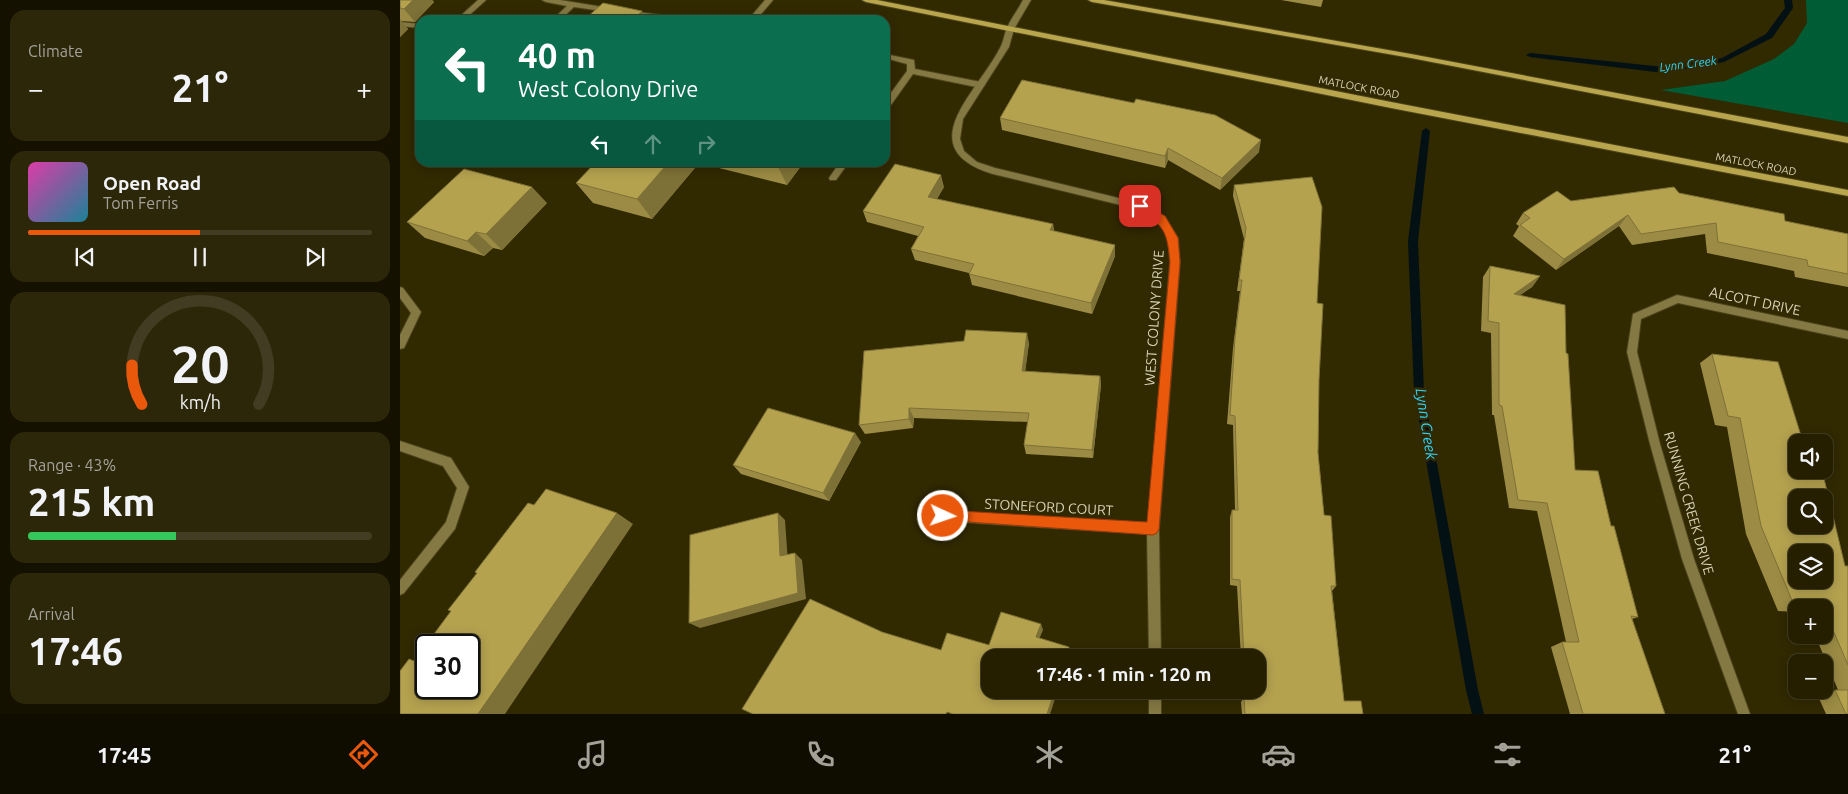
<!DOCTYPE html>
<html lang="en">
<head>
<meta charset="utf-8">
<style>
  body { margin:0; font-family:Ubuntu,sans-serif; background:#2d270a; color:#f1f3f6; height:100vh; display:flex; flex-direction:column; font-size:19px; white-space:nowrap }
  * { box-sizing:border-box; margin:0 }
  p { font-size:16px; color:#a3a299 }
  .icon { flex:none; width:28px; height:28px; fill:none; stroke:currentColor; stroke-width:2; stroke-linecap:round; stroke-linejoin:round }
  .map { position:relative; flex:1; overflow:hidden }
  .side { display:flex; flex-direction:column; gap:10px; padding:10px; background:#141100; width:400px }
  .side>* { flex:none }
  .hud { position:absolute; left:15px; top:15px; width:475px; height:152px; border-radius:15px; box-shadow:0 2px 12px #0003,0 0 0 1px #423d22; background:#0b6e4f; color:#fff; overflow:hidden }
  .buttons { position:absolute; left:1388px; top:434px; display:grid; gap:10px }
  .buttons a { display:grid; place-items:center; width:45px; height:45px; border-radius:10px; background:#251f00; box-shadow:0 2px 12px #0003,0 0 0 1px #423d22; font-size:25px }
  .speed { position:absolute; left:15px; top:634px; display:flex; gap:10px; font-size:25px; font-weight:700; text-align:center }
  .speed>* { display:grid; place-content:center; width:65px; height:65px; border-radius:50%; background:#251f00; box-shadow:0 2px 12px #0003,0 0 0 1px #423d22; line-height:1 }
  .speed .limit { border:2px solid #111; border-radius:8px; background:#fff; color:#111 }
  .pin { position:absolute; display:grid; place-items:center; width:42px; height:42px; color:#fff; margin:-21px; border-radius:10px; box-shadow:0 2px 8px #0006 }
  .me { position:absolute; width:55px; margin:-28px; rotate:93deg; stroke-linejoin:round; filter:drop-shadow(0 0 4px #0008) }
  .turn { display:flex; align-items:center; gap:18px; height:105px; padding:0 20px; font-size:22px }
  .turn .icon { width:65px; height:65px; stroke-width:2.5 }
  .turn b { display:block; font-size:35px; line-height:42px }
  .lanes { display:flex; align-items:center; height:48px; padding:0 20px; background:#0003; justify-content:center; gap:25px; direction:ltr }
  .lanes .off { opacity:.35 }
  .big { font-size:38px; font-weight:700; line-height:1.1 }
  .side .card { flex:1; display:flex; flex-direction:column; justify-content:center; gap:8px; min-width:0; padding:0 18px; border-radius:15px; background:#2d270a }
  .side .dial { align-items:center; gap:0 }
  .dial svg { height:130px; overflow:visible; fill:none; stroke:#423d22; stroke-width:7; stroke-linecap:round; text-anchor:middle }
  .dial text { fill:#f1f3f6; stroke:none }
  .song { display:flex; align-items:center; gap:15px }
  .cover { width:60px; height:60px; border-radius:8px; background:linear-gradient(135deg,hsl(320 70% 55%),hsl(190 70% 35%)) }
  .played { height:5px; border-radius:2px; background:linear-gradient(90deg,#ea580c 50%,#423d22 50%) }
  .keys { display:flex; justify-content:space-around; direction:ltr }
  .heat { display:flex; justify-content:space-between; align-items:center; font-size:28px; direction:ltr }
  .charge { height:8px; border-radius:4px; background:linear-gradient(90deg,#34c759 43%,#423d22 0) }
  .trip { position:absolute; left:581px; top:649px; width:285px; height:50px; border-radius:15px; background:#251f00; box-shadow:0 2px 12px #0003,0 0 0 1px #423d22; font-weight:700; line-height:50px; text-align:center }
  .tab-bar { display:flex; height:80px; justify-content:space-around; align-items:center; background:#0f0c00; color:#a3a299 }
  .tab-bar .icon { width:35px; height:35px }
  .tab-bar .on { color:#ea580c }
  .tab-bar b { font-size:22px; color:#f1f3f6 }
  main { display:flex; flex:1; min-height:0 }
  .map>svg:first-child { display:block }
</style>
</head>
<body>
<main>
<section class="side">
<div class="card"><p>Climate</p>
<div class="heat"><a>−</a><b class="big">21°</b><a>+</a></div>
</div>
<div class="card">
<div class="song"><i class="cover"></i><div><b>Open Road</b><p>Tom Ferris</p></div></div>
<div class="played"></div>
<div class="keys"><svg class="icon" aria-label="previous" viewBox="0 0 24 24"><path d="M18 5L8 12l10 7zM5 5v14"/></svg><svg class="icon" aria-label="pause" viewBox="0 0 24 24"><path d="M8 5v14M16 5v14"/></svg><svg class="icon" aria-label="next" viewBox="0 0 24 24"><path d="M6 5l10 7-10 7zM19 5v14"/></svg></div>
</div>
<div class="card dial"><svg viewBox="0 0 100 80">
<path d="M14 69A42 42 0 1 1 86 69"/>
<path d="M14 69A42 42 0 0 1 8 45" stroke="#ea580c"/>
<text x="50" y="56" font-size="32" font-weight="700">20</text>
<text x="50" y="72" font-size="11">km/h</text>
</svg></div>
<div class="card"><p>Range · 43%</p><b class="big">215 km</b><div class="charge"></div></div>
<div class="card"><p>Arrival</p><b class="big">17:46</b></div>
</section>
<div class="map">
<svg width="1448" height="714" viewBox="0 0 1448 714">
  <rect width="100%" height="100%" fill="#312900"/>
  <path fill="#005c35" d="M1406 0H1448V123L1261 90 1325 81 1374 59 1394 44 1407 23Z"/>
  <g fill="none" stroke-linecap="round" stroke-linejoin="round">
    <path fill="#041114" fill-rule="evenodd" d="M1384 0H1392L1393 8 1372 38 1324 62 1264 73 1130 57 1126 55 1130 53 1264 67 1322 58 1366 34 1385 8Z
      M1026 128 1030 131 1018 241 1024 392 1078 690 1084 714H1072L1066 690 1014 392 1008 241 1022 131Z"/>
    <defs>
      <path id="lane" d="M78 0H86L64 20H56Z
        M142 0H160L209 8 213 10 209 12 174 7 160 20H152L167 6 146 2Z
        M365 0H373L356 20H348Z
        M228 11 288 18 292 20H270L231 15 227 13Z
        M0 22 20 24V28L0 26Z
        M485 54 514 60 515 69 581 82 585 85 581 88 513 74 488 109 485 110V101L507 71V64L485 58Z
        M440 162H449L436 180H430L429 178Z"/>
      <path id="street" d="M623 0H631L614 29 609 47 563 119 560 139 564 151 577 162 595 168 743 204 765 217 778 238 780 262 759 529 761 658H749L747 534 543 521 539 520 537 516 539 512 543 511 748 523 770 262 768 238 759 221 737 209 593 174C509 148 577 93 600 48 603 43 604 36 606 30 610 20 618 10 623 0Z
        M0 287 3 288 21 312 4 348 0 349V335L11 313 0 298Z
        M1277 295 1448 331V339L1278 303 1241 319 1237 352 1260 444 1294 559 1350 714H1338L1282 559 1250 444 1227 352 1233 314Z
        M0 441 51 458 69 487 55 529 4 593 0 595V580L46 522 57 488 43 466 0 451Z
        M749 690H761V714H749Z"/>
      <path id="secondary" d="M462 0H477L991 102 1448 190V196L991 108 466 2Z
        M688 0H704L1011 54 1448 137V143L1011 58 692 2Z"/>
    </defs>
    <use href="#lane" stroke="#4c441d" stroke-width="2"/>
    <use href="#street" stroke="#4c441d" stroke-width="2"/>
    <use href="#secondary" stroke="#4c441d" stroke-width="2"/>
    <use href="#lane" fill="#847843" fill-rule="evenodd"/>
    <use href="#street" fill="#847843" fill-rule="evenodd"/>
    <use href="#secondary" fill="#b9a54b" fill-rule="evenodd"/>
  </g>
  <path fill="#9b8b44" d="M0 0H32L34 2 15 22 1 21 8 29 0 37Z
    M881 0H923L921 7Z
    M600 118 859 152 820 190 768 160 765 168 602 130Z
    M196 162H404L387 185 299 163 252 219 193 203 176 183Z
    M834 185 917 303 919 380 918 453 924 515 936 586 932 591 944 701 963 714H842L841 702 843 699V690H858V658H841L837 586 830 585V517L832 510H835L833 425 827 424 833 348 840 291H837L844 239 833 196Z
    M544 187 537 199 653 224 654 231 715 245V256L692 314 572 285 569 273 515 260 511 249 518 236 467 222 463 211Z
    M1279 193 1385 221 1448 234V287L1395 277 1394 271 1307 253 1305 234 1232 245 1219 226 1156 270 1113 236 1119 226 1116 224 1123 213 1171 201Z
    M147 203 102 250 93 248 84 256 25 238 7 222Z
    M1090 266 1140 276 1132 287 1120 295 1166 353 1175 470 1211 526 1238 617 1232 619 1265 714H1170L1151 647 1162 642H1166L1137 511 1109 508 1094 415H1092L1091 333 1081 331 1083 277Z
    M629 343 625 371 700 376 701 385 693 458 626 454 624 445 628 422 514 418 513 428 465 434 459 425Z
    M1312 354 1396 442 1445 566H1448V714H1426L1417 694 1438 690 1415 635H1424V608H1396V612L1378 611 1346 534 1327 427 1315 425 1300 363Z
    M461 442 429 501 341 474 333 465Z"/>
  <path fill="#7e7137" d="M13 0H32L34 2 15 22 4 9Z
    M242 11 247 20H233Z
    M0 19 8 29 0 37Z
    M861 140 859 152 820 190 822 178Z
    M768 148V160L765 168V156Z
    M269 162 299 163 252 219 237 199Z
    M379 162H404L387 185 377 165Z
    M541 175 544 187 531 208 528 197Z
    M132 187 147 203 102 250 86 234Z
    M1228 215 1219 226 1156 270 1164 259Z
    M653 224 654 235 650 230Z
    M76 232 93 248 84 256 67 241Z
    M715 245V256L692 314 691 303Z
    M1140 276 1132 287 1106 305 1114 294Z
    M627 333 629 343 624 381 622 371Z
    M700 376 701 385 693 458 692 450Z
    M509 408 514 418 513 428 509 419Z
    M455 433 461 442 429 501 423 493Z
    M217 513 233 524 105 714H78Z
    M378 513 385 520 388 563 380 556Z
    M395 553 402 560 406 599 300 628 289 623Z
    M641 624 643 630 638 642 636 637Z
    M669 647 671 652 669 658H666Z
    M655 690H658L650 714H647Z"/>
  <path fill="#b4a24f" stroke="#7e7137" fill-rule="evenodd" d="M0 0H13L4 9 0 8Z
    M203 3 242 11 233 20H184Z
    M622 80 734 103 736 99 815 115 861 140 822 178 768 148 765 156 600 118Z
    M196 162H269L237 199 176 183Z
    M368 162H379L377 165Z
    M495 164 541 175 528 197 653 224 650 230 715 245 691 303 569 274 574 264 511 249 524 227 463 211Z
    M64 169 132 187 86 234 76 232 67 241 7 222Z
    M912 177 922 207 917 303 923 304 919 380 918 453 924 515 931 516 936 586H931L944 701H961L963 714H845L844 698H847L846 690H858V658H844L840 580 832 579V510H838L835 416 830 415 835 338 842 280H839L846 228 834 185Z
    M1274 187 1279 193 1384 214 1385 221 1448 234V274L1408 266 1407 260 1318 242 1316 223 1241 234 1228 215 1164 259 1120 225 1130 218 1123 213 1157 191 1171 201Z
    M1090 266 1140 276 1114 294 1165 305 1166 353 1168 354 1175 470 1198 471 1211 526H1214L1238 617 1231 616 1265 714H1183L1162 642H1179L1147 503 1118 500 1102 406 1099 405V323L1088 321Z
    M566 330 627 333 622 371 700 376 692 450 624 445 629 413 509 408V419L459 425 464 351 564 341Z
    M1312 354 1378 362 1403 442H1396V470H1422L1445 566H1448V665L1424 609V608L1422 606 1394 605 1361 526 1340 418 1328 416ZM1396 498H1424V525H1396ZM1396 552H1424V580H1396Z
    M368 408 455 433 423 493 333 465Z
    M146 489 217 513 78 714H0V671L9 659 14 661 51 611 48 610 77 573 75 572 128 503 134 505ZM26 645H69V688H26Z
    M378 513 380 556 395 553 398 593 289 623 290 535Z
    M410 599 482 632 541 650 547 633 589 645 601 612 641 624 636 637 669 647 666 658H590V690H655L647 714H553L547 712 546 714H353L342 709Z
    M1435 690H1448V714H1446Z"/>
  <path fill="#ea580c" stroke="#983908" d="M740 202 765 216 778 238 780 262 759 529 757 533 753 535 539 520 537 516 539 512 543 510 747 522 770 262C767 230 764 226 737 208L735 206Z"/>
  <g text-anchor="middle" stroke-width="5" stroke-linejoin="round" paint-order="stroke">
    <g font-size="11" fill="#d8d2b7" stroke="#312900">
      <text transform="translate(959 87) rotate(11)" y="4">MATLOCK ROAD</text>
      <text transform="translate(1356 164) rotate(11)" y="4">MATLOCK ROAD</text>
    </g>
    <g font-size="12" font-style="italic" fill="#31d6fa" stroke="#312900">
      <text transform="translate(1288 64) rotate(-7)" y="4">Lynn Creek</text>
    </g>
    <g font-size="14" fill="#d8d2b7" stroke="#312900">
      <text transform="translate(1355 301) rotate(12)" y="5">ALCOTT DRIVE</text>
      <text transform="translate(754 318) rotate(-86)" y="5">WEST COLONY DRIVE</text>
      <text transform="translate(1289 503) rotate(74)" y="5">RUNNING CREEK DRIVE</text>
      <text transform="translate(649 507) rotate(3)" y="5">STONEFORD COURT</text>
    </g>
    <g font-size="15" font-style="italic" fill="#31d6fa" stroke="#312900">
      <text transform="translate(1026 424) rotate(81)" y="5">Lynn Creek</text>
    </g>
  </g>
</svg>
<div class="buttons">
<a><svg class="icon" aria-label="sound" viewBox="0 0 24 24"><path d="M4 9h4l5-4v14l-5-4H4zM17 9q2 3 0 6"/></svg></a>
<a><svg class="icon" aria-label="search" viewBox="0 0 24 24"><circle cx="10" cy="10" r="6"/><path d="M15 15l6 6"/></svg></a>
<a><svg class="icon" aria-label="layers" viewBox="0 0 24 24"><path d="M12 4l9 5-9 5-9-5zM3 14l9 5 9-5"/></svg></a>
<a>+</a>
<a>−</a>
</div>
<div class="speed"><div class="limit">30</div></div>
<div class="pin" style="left:740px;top:206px;background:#d93025"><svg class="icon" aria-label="arrive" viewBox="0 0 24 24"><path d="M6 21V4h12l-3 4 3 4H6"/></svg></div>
<svg class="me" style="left:543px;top:516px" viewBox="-20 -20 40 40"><circle r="17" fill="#ea580c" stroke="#fff" stroke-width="3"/><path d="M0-11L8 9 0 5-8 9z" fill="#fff"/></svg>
<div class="trip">17:46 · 1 min · 120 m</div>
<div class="hud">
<div class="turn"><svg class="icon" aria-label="left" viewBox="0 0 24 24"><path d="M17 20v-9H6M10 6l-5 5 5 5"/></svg><div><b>40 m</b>West Colony Drive</div></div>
<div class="lanes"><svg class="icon" aria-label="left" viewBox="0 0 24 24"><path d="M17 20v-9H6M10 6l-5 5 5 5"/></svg><svg class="icon off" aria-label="ahead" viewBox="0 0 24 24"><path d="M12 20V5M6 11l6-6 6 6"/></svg><svg class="icon off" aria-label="right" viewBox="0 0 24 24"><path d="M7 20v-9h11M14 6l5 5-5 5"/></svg></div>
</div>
</div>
</main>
<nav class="tab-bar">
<b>17:45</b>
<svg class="icon on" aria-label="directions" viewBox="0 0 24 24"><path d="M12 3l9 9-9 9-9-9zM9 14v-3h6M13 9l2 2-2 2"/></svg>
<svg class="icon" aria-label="music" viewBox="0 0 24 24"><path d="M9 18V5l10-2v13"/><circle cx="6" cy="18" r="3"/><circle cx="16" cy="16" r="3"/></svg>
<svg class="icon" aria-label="phone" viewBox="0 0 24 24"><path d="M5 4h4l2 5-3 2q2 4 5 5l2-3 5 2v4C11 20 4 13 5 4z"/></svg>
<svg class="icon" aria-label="climate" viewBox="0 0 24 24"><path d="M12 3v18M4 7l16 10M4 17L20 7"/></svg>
<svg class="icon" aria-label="car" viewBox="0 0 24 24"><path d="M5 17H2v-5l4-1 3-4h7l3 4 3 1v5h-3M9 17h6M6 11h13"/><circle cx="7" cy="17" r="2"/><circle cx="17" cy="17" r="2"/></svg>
<svg class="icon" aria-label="filters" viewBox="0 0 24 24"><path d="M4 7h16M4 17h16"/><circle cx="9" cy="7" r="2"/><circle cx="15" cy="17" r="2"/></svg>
<b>21°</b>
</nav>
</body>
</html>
